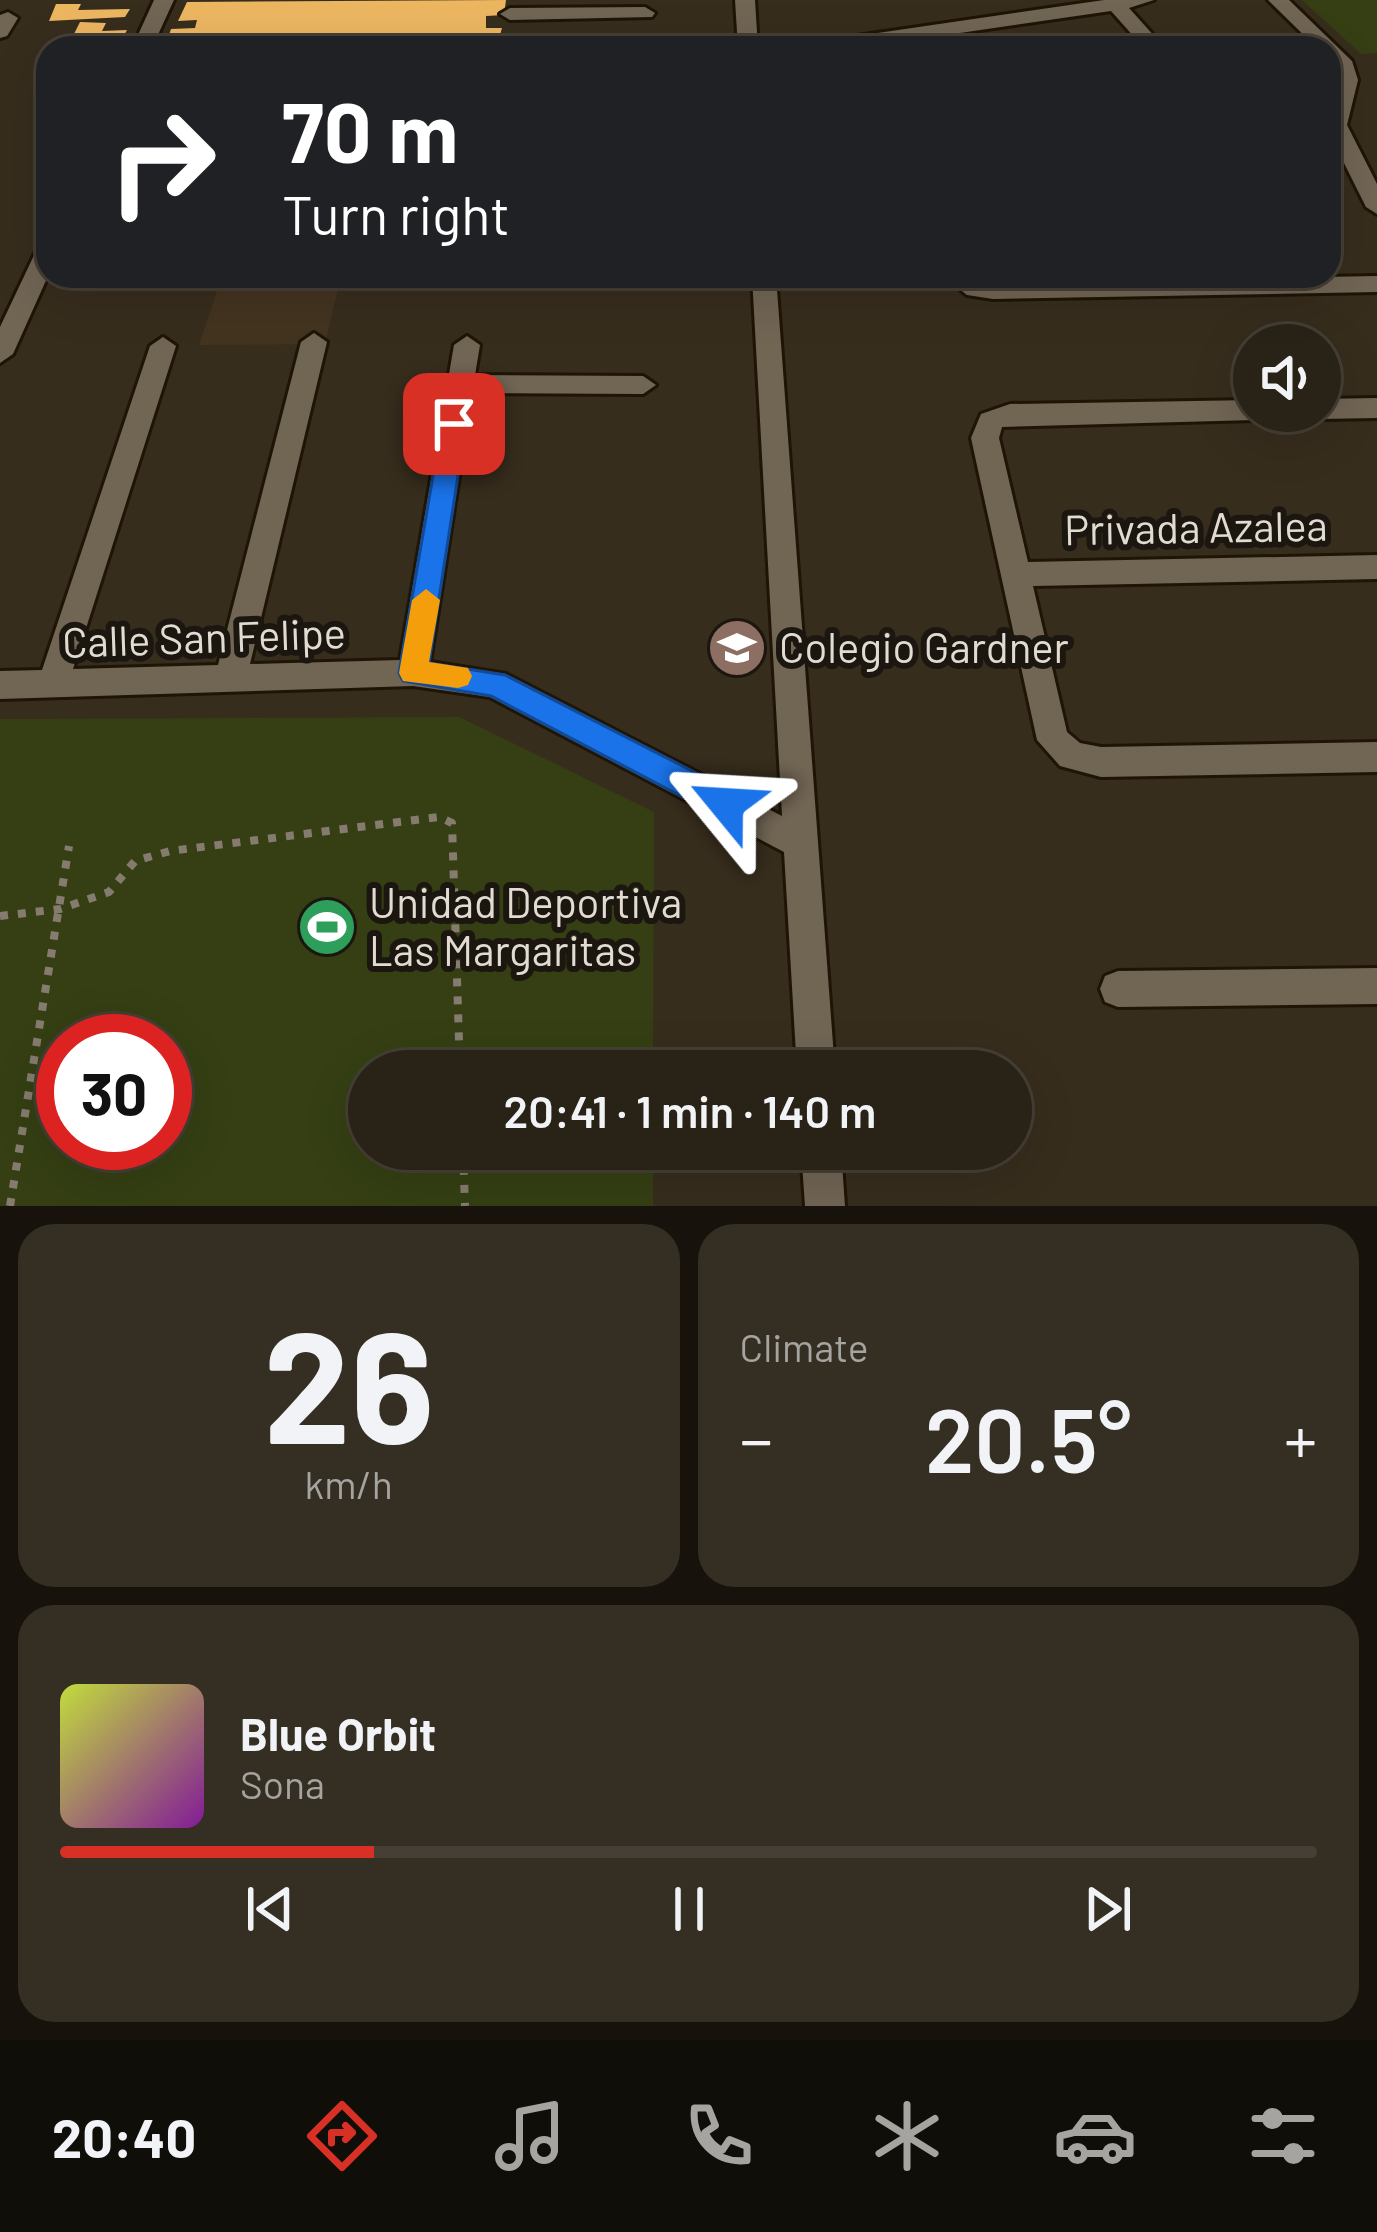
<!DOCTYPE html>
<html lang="en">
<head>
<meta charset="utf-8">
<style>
  body { margin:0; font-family:Barlow,sans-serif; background:#352f23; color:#f1f3f6; height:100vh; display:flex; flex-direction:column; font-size:45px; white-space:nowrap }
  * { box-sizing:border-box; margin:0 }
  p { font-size:39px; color:#a5a4a1 }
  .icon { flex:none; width:66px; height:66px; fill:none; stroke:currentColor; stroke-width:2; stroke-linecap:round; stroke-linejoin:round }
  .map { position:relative; height:1206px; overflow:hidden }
  .drawer { display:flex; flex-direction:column; gap:18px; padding:18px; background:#17130c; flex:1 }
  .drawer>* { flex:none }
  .guide { position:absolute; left:36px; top:36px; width:1305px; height:252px; border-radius:36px; box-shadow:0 12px 48px #0002,0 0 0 3px #453f35; background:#202124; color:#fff; overflow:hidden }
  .controls { position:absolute; left:1233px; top:324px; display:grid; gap:24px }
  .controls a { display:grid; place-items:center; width:108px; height:108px; border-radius:50%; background:#292216; box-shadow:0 12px 48px #0002,0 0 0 3px #453f35; font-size:60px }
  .speed { position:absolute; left:36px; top:1014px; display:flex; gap:24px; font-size:60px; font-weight:700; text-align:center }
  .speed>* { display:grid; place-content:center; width:156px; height:156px; border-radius:50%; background:#292216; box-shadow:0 12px 48px #0002,0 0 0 3px #453f35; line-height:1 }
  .speed .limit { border:18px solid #d22; background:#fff; color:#111 }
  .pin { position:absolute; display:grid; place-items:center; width:102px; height:102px; color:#fff; margin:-51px; border-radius:24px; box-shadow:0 6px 18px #0006 }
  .me { position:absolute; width:132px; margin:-66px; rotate:297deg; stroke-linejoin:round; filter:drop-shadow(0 0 9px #0008) }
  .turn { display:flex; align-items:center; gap:42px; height:252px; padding:0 48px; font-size:54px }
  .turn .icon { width:156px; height:156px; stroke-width:2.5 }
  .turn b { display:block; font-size:84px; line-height:102px }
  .big { font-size:90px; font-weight:600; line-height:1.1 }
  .drawer .tile { flex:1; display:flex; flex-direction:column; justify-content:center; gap:18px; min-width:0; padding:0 42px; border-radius:36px; background:#352f23 }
  .drawer .dial { align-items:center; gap:0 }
  .dial b { font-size:156px; line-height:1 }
  .song { display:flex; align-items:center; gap:36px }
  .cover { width:144px; height:144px; border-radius:18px; background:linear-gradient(135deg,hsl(70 70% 55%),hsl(290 70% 35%)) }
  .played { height:12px; border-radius:6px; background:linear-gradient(90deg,#d93025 25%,#453f35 25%) }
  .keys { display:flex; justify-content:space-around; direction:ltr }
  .heat { display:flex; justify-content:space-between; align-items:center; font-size:66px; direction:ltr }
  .drawer .tiles { flex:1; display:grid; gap:18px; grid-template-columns:1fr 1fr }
  .tile:last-child { grid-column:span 2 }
  .trip { position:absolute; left:348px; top:1050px; width:684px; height:120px; border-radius:60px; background:#292216; box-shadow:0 12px 48px #0002,0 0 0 3px #453f35; font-weight:600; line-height:120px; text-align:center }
  .tabs { display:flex; height:192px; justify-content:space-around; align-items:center; background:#100e09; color:#a5a4a1 }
  .tabs .icon { width:84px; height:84px }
  .tabs .current { color:#d93025 }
  .tabs b { font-size:54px; color:#f1f3f6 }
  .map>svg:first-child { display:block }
</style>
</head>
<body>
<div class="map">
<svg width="1377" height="1206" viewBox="0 0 1377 1206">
  <rect width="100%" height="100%" fill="#372d1d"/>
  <path fill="#433420" d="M222 276H341L325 344 199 345Z"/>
  <path fill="#353f13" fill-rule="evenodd" d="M1302 0H1377V53L1361 54Z
    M459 717 654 812 653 1071H369V1149H653V1206H0V719ZM63 1041H165V1143H63Z"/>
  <path fill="#ecb661" d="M506 0 504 15 486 16V28H502L500 35H486V40L392 41V37H370V40L313 43 314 37 167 41 171 29 195 28 197 20 178 21 187 2Z
    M56 4H81L78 10 130 9 125 17 49 21Z
    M80 22 106 23 102 31 127 30 122 39 71 40Z"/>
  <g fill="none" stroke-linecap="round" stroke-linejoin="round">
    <defs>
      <path id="minor" d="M154 0H174L156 39 305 38 315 44 312 48H132Z
        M735 0H755L758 48H738Z
        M1104 0H1154L1129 8 1165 48H1144L1111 11 857 48H806L816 42Z
        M1268 0H1289L1352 61 1358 80 1347 125 1377 184V214L1366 207 1329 133 1338 80 1329 48H1317Z
        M645 7 655 13 652 17 510 20 500 14 510 8Z
        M8 12 18 18 7 36 0 38V15Z
        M346 38 506 36 516 42 506 48H339V40Z
        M48 243V276L13 354 0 363V327L36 251Z
        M752 276H776L835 1071H797L784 852 490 697 413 686 0 699V671L42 670 150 346 163 337 176 346 73 669 218 665 301 342 314 333 327 342 250 664 400 660 454 345 467 336 480 345 475 375 643 376 656 385 643 394 472 393 430 662 506 674 782 816Z
        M943 276H973L993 283 1377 276V292L993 299 967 295Z
        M1377 398V418L1320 419 1308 411H1320V399Z
        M1254 400V411H1267L1254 420 1002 427 999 438 1028 562 1377 555V579L1033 586 1067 732 1080 743 1101 747 1377 742V772L1101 777 1060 766 1037 740 971 438 981 414 1010 404Z
        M1377 968V1004L1118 1007 1105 1002 1100 989 1105 976 1118 971Z
        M801 1149H841L845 1206H805Z"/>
    </defs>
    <use href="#minor" stroke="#1e1506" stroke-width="6"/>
    <path stroke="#857c6f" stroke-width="8" stroke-dasharray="8 10" stroke-linecap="butt" d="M0 916 60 909 109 892 135 861 170 851 439 817 452 823 460 1071
      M463 1149 465 1206
      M10 1206 69 846"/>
    <use href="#minor" fill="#716554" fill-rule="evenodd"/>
  </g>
  <path fill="#1a73e8" stroke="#114b97" stroke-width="3" d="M454 415 466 424 429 663 505 675 737 794 741 804 737 814 726 818 715 814 491 696 403 681 399 673 442 424Z"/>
  <path fill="#f59e0b" d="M426 589 440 600 429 662 468 668 472 676 468 685 458 688 403 681 399 673 412 600Z"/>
  <defs>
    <symbol id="school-disc" viewBox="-11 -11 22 22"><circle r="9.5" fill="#8d6e63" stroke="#1b160f"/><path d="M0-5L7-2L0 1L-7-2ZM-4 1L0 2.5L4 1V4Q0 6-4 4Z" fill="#fff"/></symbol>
    <symbol id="stadium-disc" viewBox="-11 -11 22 22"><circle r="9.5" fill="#2e9e5b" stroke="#1b160f"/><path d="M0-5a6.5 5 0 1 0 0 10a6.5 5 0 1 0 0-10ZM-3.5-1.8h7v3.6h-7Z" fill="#fff"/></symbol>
  </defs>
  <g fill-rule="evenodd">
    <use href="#school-disc" x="704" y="615" width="66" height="66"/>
    <use href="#stadium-disc" x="294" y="894" width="66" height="66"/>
  </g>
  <g text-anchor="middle" stroke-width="12" stroke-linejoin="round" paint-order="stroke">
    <g font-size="42" fill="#e2dbd1" stroke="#1b160f">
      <text transform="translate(1196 528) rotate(-1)" y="15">Privada Azalea</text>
      <text transform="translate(204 638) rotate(-2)" y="15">Calle San Felipe</text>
    </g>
    <g font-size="42" fill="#e2dbd1" stroke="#1b160f" text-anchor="start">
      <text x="779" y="663">Colegio Gardner</text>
      <text x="369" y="918">Unidad Deportiva<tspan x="369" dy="48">Las Margaritas</tspan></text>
    </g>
  </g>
</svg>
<div class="controls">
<a><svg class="icon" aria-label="sound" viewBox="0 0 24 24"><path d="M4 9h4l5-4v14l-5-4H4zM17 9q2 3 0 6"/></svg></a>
</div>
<div class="speed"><div class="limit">30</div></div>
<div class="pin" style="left:454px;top:424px;background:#d93025"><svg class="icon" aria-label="arrive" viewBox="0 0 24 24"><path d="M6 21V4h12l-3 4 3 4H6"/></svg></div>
<svg class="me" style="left:726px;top:804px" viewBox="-20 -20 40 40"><path d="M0-17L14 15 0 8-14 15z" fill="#1a73e8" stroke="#fff" stroke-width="4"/></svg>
<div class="trip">20:41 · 1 min · 140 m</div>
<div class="guide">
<div class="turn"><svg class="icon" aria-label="right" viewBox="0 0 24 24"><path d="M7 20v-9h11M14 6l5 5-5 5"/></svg><div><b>70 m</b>Turn right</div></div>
</div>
</div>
<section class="drawer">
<div class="tiles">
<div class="tile dial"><b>26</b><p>km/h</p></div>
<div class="tile"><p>Climate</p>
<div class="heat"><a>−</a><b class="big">20.5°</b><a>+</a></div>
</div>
<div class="tile">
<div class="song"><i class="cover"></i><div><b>Blue Orbit</b><p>Sona</p></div></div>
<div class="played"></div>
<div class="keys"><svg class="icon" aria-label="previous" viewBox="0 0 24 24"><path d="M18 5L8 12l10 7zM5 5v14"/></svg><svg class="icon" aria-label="pause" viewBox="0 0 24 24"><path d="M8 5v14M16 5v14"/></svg><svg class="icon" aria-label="next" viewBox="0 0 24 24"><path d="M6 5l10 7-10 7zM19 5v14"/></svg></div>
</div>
</div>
</section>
<nav class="tabs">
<b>20:40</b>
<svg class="icon current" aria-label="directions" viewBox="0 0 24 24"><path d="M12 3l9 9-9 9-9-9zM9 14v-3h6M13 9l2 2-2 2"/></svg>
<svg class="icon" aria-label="music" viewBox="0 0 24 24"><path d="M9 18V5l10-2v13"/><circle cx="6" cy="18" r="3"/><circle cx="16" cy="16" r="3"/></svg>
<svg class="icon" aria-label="phone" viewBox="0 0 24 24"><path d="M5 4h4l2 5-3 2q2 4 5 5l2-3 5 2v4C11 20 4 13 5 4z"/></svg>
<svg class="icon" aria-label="climate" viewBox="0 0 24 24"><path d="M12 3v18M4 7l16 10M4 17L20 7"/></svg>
<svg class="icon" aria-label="car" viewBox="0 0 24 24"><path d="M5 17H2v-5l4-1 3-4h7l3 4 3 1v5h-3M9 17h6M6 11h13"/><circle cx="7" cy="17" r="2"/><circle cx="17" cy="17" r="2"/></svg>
<svg class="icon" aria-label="filters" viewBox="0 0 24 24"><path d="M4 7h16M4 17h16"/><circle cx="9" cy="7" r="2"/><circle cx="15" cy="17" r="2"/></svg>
</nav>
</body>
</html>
